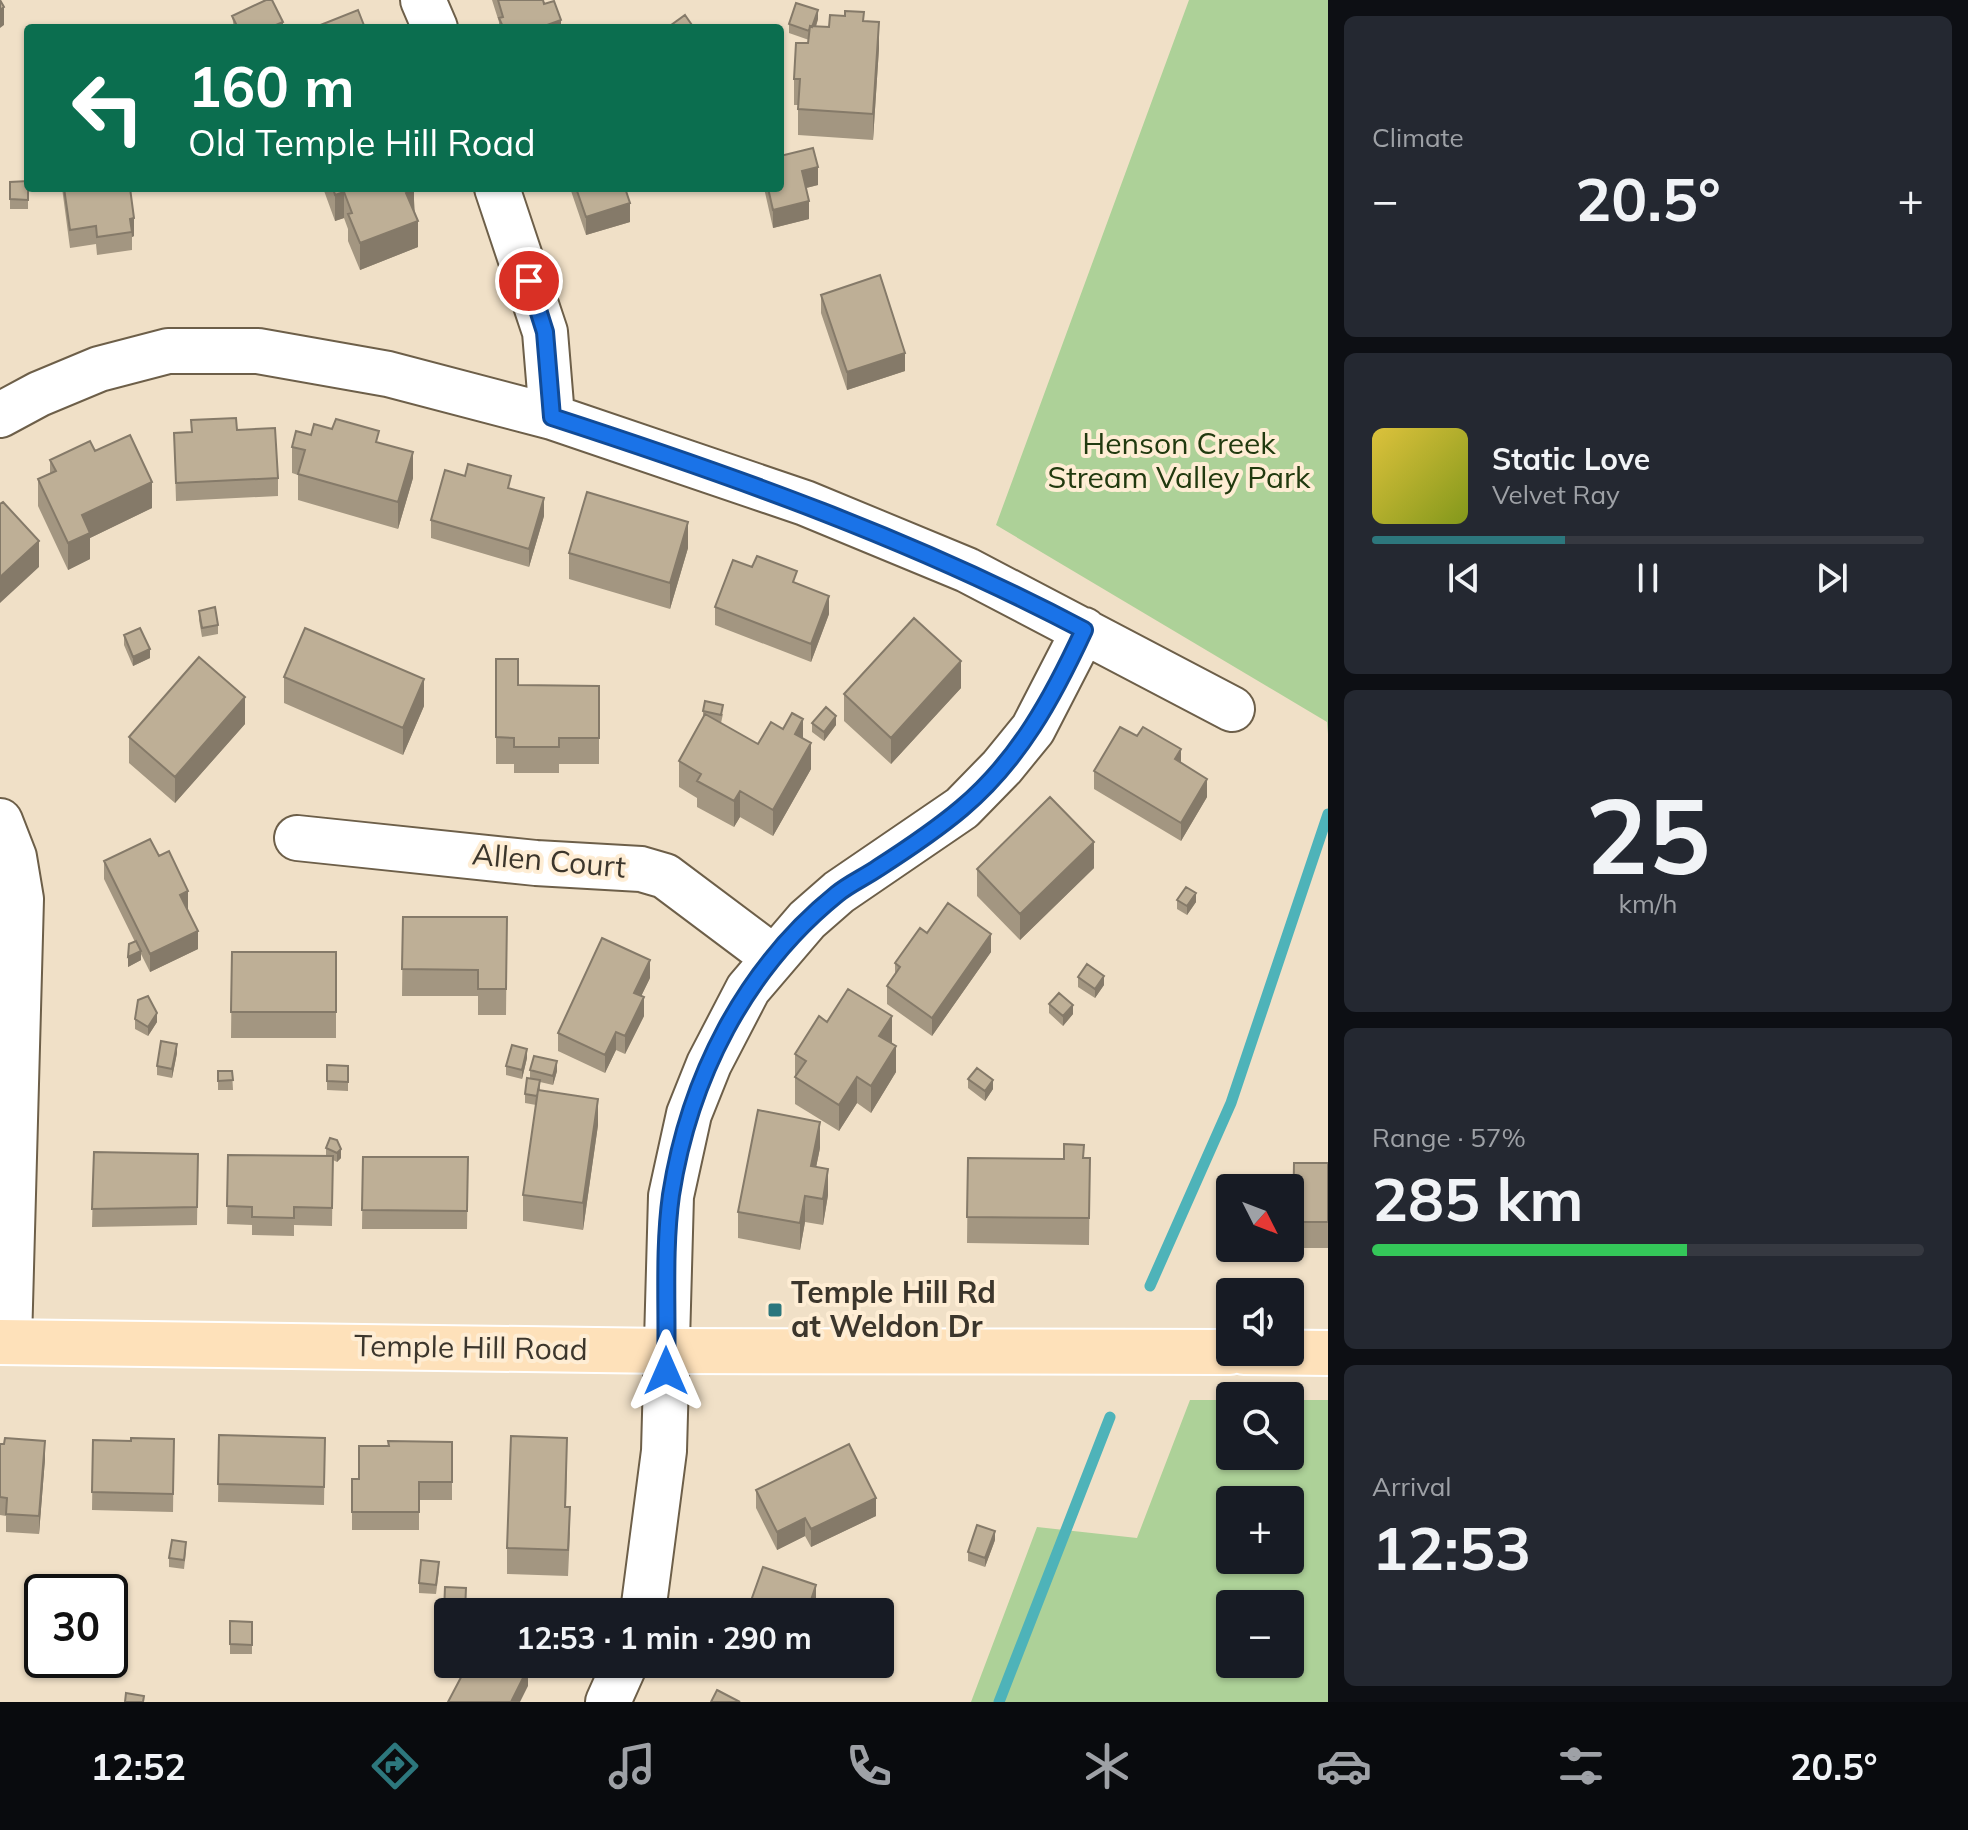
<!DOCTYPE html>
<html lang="en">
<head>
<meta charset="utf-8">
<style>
  body { margin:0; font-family:Mulish,sans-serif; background:#242831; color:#f1f3f6; height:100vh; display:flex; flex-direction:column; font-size:30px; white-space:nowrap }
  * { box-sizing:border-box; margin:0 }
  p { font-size:26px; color:#9ea1a6 }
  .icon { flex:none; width:44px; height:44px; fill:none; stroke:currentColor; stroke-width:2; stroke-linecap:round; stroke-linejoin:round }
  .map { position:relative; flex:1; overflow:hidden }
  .sheet { display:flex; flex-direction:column; gap:16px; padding:16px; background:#0d0f14; width:640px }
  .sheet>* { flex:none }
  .guide { position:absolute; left:24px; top:24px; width:760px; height:168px; border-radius:8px; box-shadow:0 2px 6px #0004; background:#0b6e4f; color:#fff; overflow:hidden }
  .needle { width:52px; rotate:132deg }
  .buttons { position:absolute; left:1216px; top:1174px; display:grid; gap:16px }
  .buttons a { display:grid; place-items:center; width:88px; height:88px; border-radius:8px; background:#171b24; box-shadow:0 2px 6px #0004; font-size:40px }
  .speed { position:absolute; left:24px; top:1574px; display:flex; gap:16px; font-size:40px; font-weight:700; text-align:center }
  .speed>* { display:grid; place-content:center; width:104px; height:104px; border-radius:50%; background:#171b24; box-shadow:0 2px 6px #0004; line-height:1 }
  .speed .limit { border:4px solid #111; border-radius:12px; background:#fff; color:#111 }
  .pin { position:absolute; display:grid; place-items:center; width:68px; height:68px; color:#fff; margin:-34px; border:4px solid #fff; border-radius:50%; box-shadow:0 2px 8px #0007 }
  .me { position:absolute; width:88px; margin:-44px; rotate:0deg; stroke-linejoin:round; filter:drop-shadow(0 0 6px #0008) }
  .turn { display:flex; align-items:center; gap:28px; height:168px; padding:0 32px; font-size:36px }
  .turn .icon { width:104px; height:104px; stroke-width:2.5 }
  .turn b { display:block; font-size:56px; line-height:68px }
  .big { font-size:60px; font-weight:700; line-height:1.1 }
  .sheet .widget { flex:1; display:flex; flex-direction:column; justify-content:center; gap:12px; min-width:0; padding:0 28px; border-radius:12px; background:#242831 }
  .sheet .dial { align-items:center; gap:0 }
  .dial b { font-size:104px; line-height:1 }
  .song { display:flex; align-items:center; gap:24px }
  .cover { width:96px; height:96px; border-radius:12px; background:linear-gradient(135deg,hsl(50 70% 55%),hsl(70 70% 35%)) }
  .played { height:8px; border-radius:4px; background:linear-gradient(90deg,#2d777d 35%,#363941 35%) }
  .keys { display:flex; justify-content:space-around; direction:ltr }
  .heat { display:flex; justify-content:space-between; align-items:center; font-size:44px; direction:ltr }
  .charge { height:12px; border-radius:6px; background:linear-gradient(90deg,#34c759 57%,#363941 0) }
  .trip { position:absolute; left:434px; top:1598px; width:460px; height:80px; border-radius:8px; background:#171b24; box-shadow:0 2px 6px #0004; font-weight:700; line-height:80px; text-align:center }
  .dock { display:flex; height:128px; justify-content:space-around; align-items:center; background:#090b0e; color:#9ea1a6 }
  .dock .icon { width:56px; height:56px }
  .dock .on { color:#2d777d }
  .dock b { font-size:36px; color:#f1f3f6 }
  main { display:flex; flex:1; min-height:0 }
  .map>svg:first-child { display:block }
</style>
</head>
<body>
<main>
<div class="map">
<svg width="1328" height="1702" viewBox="0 0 1328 1702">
  <rect width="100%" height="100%" fill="#f0e0c7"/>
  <path fill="#add198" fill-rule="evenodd" d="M1189 0H1328V734L1327 722 996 525Z
    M1190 1400H1230V1456H1290V1400H1328V1702H971L1037 1527 1137 1538ZM1230 1500H1290V1560H1230ZM1230 1604H1290V1664H1230Z"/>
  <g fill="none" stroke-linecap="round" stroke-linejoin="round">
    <path stroke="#4eb3b9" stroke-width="11" d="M1150 1286 1231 1103 1328 814
      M999 1702 1110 1417"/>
    <defs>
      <path id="minor" d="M423 0 435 28
        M497 188 545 332 552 417
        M0 415 39 394 99 369 168 351H258L388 374 552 417 805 503 967 570 1232 709
        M0 821 14 857 21 899 9 1342
        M297 838 536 863 641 869 665 876 773 957
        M643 1612 664 1451 671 1196 689 1114 709 1064 748 989 807 920 839 892 962 808 1002 767 1033 729 1084 630
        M608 1702 625 1664"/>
      <path id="major" d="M0 1342 667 1351 1230 1352
        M1244 1352 1328 1353"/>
    </defs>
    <use href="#minor" stroke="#6d5f49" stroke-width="48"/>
    <use href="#major" stroke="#fff" stroke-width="48"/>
    <use href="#minor" stroke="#fff" stroke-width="44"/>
    <use href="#major" stroke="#fee1ba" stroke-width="44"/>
  </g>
  <path fill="#a39681" d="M492 0H543L561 28H499V22Z
    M232 16 283 28H234Z
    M818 19 816 27H829L864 21 879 48 873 140 798 135V105H794V79L809 40 789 33V24Z
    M28 181V209H10V182Z
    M818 185 806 188 809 219 773 228 764 188Z
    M62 188H130L134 236 132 237V250L97 255 96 244 70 248Z
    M323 188H413L418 247 360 270 348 241V229L344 218 335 221Z
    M570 188H625L630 222 586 235Z
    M821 295 905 371 847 390 821 313Z
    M174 433 278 478V496L176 501Z
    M311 435 379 442 413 478 398 529 298 500V475L292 473V447Z
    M95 451 152 508 90 538V559L68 570 38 506V479L50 473V460Z
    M511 489 544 516 529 567 431 538V520Z
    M688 548 670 609 569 579V553Z
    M797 584 829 614 811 662 715 625V607Z
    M199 611 218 625V634L202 637 199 620Z
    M124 635 150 658 133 666 124 645Z
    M496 659 518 685 599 686V764H559V773H514V764H496Z
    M284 677 424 706 403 755 284 703Z
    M961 688 891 764 844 721V694Z
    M703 711 723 714 721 723 758 744 803 739 811 769 773 836 740 817 734 827 697 807V798L679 787V761L703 717Z
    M812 723 836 725 824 741 812 732Z
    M245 724 175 803 129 763V737Z
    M1181 762 1207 797 1181 841 1094 789V771Z
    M159 856 188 909 187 910 198 949 150 972 141 954V960L128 967 135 942 104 879V861Z
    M1094 868 1020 940 977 896V869Z
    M1177 900 1196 902 1187 915 1177 909Z
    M403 917H507L506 1015H478V996H402Z
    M927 933 991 952 932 1036 887 1004V986L895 975V963Z
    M232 952H336V1038H231Z
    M1078 977 1104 985 1095 998 1078 987Z
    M650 978 641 996 644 1016 625 1054 616 1050 605 1073 558 1051V1033Z
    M1049 1004 1073 1014 1063 1026 1049 1013Z
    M135 1019 157 1022 148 1036 135 1029Z
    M827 1022 891 1043 896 1072 871 1113 857 1103 839 1131 795 1104V1054Z
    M177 1053 172 1078 157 1075V1066Z
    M527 1058 522 1079 506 1075V1066Z
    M327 1065 348 1066V1091L327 1090Z
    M530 1070 557 1071 553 1085 540 1082V1090L598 1125 583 1230 523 1221V1195L536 1105 525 1103V1094L530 1079Z
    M218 1071H232L233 1090H218Z
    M968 1079 993 1089 985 1101 968 1088Z
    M330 1138 341 1158 337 1162 333 1160 332 1226 294 1225V1236L252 1235V1225L227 1224 228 1155 326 1156V1148Z
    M820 1148 816 1167 828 1195 823 1225 805 1222 800 1250 738 1238V1212Z
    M94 1152 198 1154 197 1225 92 1227Z
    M363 1157H468L467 1229H362Z
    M968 1158 1064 1159 1090 1158 1089 1245 967 1243Z
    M1294 1163H1328V1248H1293Z
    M219 1435 325 1438 324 1505 218 1502Z
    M174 1439 173 1512 92 1510 93 1440 131 1441Z
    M452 1442V1500H419V1530H352V1479H359L388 1446Z
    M0 1444 45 1459 39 1534 6 1532V1516L0 1515Z
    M567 1464 566 1507 570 1533 568 1576 507 1574V1548Z
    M756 1490 876 1516 811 1547 805 1536 777 1550 756 1508Z
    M995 1540 985 1567 968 1561V1552Z
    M186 1551 184 1569 169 1567V1558Z
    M439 1571 436 1594 419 1593V1583Z
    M445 1587 448 1612V1622H444Z
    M230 1621 252 1622V1654H230Z
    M734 1664H785L780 1677 746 1665 744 1669 734 1666Z"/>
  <path fill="#857a69" d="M4 7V25L0 28V10Z
    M818 10V19L811 41V31Z
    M561 20V28H539Z
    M283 22V28H269Z
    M879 22V48L873 140V114Z
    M818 167V185L802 189V171Z
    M414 190V216L406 193Z
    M344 192V218L335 221V195Z
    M809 201V219L773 228V210Z
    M630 203V222L586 235V217Z
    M134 218V236L132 237 130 219Z
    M418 221V247L360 270V243Z
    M905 353V371L847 390V372Z
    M413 452V478L398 529V502Z
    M152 482V508L90 538V559L68 570V543L82 515Z
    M544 498V516L529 567V549Z
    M688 522V548L670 609V583Z
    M39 541V567L0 603V577Z
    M829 596V614L811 662V644Z
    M150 649V658L133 666V657Z
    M961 661V688L891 764V738Z
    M424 679V706L403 755V728Z
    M245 697V724L175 803V777Z
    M836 716V725L824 741V732Z
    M803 719V745L795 734Z
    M811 743V769L773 836V810Z
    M1181 749V767L1175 759Z
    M1207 779V797L1181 841V823Z
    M740 791V817L734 827V801Z
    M1094 842V868L1020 940V914Z
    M188 891V909L180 913V895Z
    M1196 893V902L1187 915V906Z
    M198 931V949L150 972V954Z
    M991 934V952L932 1036V1018Z
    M141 951V960L128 967V957Z
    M650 960V978L634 1011V993Z
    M1104 976V985L1095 998V989Z
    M644 997V1016L625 1054V1036Z
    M1073 1005V1014L1063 1026V1016Z
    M157 1013V1022L148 1036V1027Z
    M892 1016V1043L879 1062V1036Z
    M616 1032V1050L605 1073V1055Z
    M177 1044V1053L172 1078V1069Z
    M896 1046V1072L871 1113V1086Z
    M527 1049V1058L522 1079V1070Z
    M557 1061V1071L553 1085V1076Z
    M857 1077V1103L839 1131V1105Z
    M993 1080V1089L985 1101V1091Z
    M598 1099V1125L583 1230V1203Z
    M820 1122V1148L811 1192V1166Z
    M341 1149V1158L337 1162V1153Z
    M828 1169V1195L823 1225V1199Z
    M805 1196V1222L800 1250V1223Z
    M45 1441V1459L39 1534V1516Z
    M876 1498V1516L811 1547V1529Z
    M805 1518V1536L777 1550V1532Z
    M995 1531V1540L985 1567V1558Z
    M816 1585V1603L813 1612H807Z
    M780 1664H785L780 1677Z
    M528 1668V1686L520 1702H511Z"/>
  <path fill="#beaf96" stroke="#857a69" stroke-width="2" d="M0 0 4 7 0 10Z
    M266 0H272L283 22 269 28H238L232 16Z
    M498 0H543L544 4 554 1 561 20 539 28H508V26L503 27 499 18 503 17Z
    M796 3 818 10 812 27 810 26 809 31 789 24Z
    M358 10 365 28H318V26Z
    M845 11 864 12 863 21 879 22 873 114 798 109 800 79H794L796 43H808L810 26 829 27 830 15 845 16Z
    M685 15 694 28H667Z
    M813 148 818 167 802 171 809 201 773 210 768 188H780V156Z
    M28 181V200L10 199V182Z
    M64 188H130L134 218 130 219 132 232 97 237 96 226 70 230Z
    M333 188H413L414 190 406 193 418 221 360 243 348 214 352 213 344 192 335 195Z
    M576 188H625L630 203 586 217Z
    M880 275 905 353 847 372 821 295Z
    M236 418 237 430 275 428 278 478 176 483 174 433 192 432 191 420Z
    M336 419 379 431 376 442 413 452 398 502 298 474 305 450 292 447 296 431 311 435 314 424 332 429Z
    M130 435 152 482 82 515 90 533 68 543 38 479 56 471 50 460 90 441 95 451Z
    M468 464 511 476 508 488 544 498 529 549 431 520 445 470 465 476Z
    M587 492 688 522 670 583 569 553Z
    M3 502 39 541 0 577V504Z
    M757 556 797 571 793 582 829 596 811 644 715 607 733 560 752 567Z
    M215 607 218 625 202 628 199 611Z
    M914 618 961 661 891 738 844 694Z
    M140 628 150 649 133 657 124 635Z
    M305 628 424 679 403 728 284 677Z
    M199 657 245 697 175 777 129 737Z
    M496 659H518V685L599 686V738H559V747H514V738L496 737Z
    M705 701 723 705 721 715 703 711Z
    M826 707 836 716 824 732 812 723Z
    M792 713 803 719 795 734 811 743 773 810 740 791 734 801 697 781 701 774 679 761 705 714 758 744 771 722 783 729Z
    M1120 727 1137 736 1143 727 1181 749 1175 759 1207 779 1181 823 1094 771Z
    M1050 797 1094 842 1020 914 977 869Z
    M150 839 159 856 169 851 188 891 180 895 198 931 150 954 104 861Z
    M1186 887 1196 893 1187 906 1177 900Z
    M948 903 991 934 932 1018 887 986 900 967 895 963 920 928 927 933Z
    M403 917H507L506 989H478V970L402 969Z
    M602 938 650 960 634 993 644 997 625 1036 616 1032 605 1055 558 1033Z
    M136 941 141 951 128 957 129 944Z
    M232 952H336V1012H231Z
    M1087 964 1104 976 1095 989 1078 977Z
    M848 989 892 1016 879 1036 896 1046 871 1086 857 1077 839 1105 795 1077 806 1061 795 1054 819 1016 827 1022Z
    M1059 993 1073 1005 1063 1016 1049 1004Z
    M148 996 157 1013 148 1027 135 1019 138 1000Z
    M161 1041 177 1044 172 1069 157 1066Z
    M512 1045 527 1049 522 1070 506 1066Z
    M534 1056 557 1061 553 1076 530 1070Z
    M327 1065 348 1066V1082L327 1081Z
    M977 1068 993 1080 985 1091 968 1079Z
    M218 1071H232L233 1080 218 1081Z
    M527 1078 540 1080 537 1096 525 1094Z
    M538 1090 598 1099 583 1203 523 1195Z
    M758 1110 820 1122 811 1166 828 1169 823 1199 805 1196 800 1223 738 1212Z
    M330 1138 337 1140 341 1149 337 1153 326 1148Z
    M1064 1144 1084 1145 1083 1158H1090L1089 1218 967 1217 968 1158 1064 1159Z
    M94 1152 198 1154 197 1207 92 1209Z
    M228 1155 333 1156 332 1208 294 1207V1218L252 1217V1207L227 1206Z
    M363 1157H468L467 1211 362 1210Z
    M1294 1163H1328V1222H1293Z
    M219 1435 325 1438 324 1487 218 1484Z
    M511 1436 567 1438 565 1507H570L568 1550 507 1548Z
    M5 1438 45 1441 39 1516 6 1514 7 1498 0 1497V1444H4Z
    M131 1438 174 1439 173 1494 92 1492 93 1440 131 1441Z
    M388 1441 452 1442V1482H419V1512H352V1479H359V1446H389Z
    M849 1444 876 1498 811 1529 805 1518 777 1532 756 1490Z
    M977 1525 995 1531 985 1558 968 1552Z
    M172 1540 186 1542 184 1560 169 1558Z
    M421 1560 439 1562 436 1585 419 1583Z
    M763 1567 816 1585 807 1612H747Z
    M445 1587 466 1588 465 1612H444Z
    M230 1621 252 1622V1645L230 1644Z
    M468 1664H521L528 1668 511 1702H448Z
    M717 1690 740 1702H711Z
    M126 1693 144 1696 143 1702H125Z"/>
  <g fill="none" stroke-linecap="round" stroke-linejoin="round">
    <defs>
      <path id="route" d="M529 281 545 332 552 417C734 476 914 540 1084 630 1053 697 1019 760 962 808 936 830 906 850 878 868 865 877 849 884 837 894 744 969 689 1079 671 1195 663 1253 668 1313 666 1371"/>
    </defs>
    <use href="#route" stroke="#114b97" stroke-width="20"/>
    <use href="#route" stroke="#1a73e8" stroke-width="14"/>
  </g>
  <rect fill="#2d777d" stroke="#feedd4" stroke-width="3" x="767" y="1302" width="16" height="16" rx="4"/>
  <g text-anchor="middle" stroke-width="8" stroke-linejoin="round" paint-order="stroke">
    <g font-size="30" fill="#213a0f" stroke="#feedd4">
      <text x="1179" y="454">Henson Creek<tspan x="1179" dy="34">Stream Valley Park</tspan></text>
    </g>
    <g font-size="30" fill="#3c362c" stroke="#feedd4">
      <text transform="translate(549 861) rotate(5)" y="10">Allen Court</text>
      <text transform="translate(471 1348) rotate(1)" y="10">Temple Hill Road</text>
    </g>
    <g font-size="30" font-weight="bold" fill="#3c362c" stroke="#feedd4" text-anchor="start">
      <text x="791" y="1303">Temple Hill Rd<tspan x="791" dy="34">at Weldon Dr</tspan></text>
    </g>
  </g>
</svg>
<div class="buttons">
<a><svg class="needle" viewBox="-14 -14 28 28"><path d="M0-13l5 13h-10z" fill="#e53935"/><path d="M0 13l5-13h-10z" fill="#9ea1a6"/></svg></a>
<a><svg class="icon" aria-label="sound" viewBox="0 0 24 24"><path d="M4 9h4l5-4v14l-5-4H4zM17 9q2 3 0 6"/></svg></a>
<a><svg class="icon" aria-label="search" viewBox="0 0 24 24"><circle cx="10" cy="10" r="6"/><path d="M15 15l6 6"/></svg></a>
<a>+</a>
<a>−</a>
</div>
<div class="speed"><div class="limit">30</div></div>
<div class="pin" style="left:529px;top:281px;background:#d93025"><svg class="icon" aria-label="arrive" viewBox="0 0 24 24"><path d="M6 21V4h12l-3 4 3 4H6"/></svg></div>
<svg class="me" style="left:666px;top:1371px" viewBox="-20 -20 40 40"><path d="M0-17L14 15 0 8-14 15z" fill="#1a73e8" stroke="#fff" stroke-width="4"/></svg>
<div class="trip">12:53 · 1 min · 290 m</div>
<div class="guide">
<div class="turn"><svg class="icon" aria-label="left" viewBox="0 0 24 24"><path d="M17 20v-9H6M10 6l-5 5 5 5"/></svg><div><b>160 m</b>Old Temple Hill Road</div></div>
</div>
</div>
<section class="sheet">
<div class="widget"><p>Climate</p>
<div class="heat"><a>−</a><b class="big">20.5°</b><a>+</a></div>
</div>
<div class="widget">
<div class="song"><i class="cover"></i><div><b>Static Love</b><p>Velvet Ray</p></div></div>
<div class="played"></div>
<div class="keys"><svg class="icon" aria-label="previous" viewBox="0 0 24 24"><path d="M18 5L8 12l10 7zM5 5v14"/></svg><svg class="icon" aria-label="pause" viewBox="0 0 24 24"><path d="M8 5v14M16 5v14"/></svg><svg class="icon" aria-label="next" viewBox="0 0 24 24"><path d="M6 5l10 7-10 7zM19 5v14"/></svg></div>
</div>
<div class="widget dial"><b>25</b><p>km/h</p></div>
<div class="widget"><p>Range · 57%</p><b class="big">285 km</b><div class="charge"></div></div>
<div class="widget"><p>Arrival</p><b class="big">12:53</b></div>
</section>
</main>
<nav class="dock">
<b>12:52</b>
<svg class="icon on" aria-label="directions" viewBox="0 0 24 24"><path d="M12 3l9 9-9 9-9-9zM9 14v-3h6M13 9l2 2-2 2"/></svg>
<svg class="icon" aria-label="music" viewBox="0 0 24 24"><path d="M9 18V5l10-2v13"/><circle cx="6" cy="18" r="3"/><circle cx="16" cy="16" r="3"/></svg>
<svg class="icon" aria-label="phone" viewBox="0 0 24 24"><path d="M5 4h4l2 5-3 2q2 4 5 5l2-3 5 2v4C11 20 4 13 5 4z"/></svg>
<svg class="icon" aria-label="climate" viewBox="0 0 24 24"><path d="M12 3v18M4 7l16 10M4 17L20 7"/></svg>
<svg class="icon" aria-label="car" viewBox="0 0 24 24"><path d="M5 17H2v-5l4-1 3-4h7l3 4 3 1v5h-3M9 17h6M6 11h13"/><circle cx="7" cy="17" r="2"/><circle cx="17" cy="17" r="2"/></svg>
<svg class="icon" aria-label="filters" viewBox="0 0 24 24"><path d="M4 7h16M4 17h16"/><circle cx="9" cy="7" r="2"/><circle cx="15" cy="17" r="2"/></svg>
<b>20.5°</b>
</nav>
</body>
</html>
